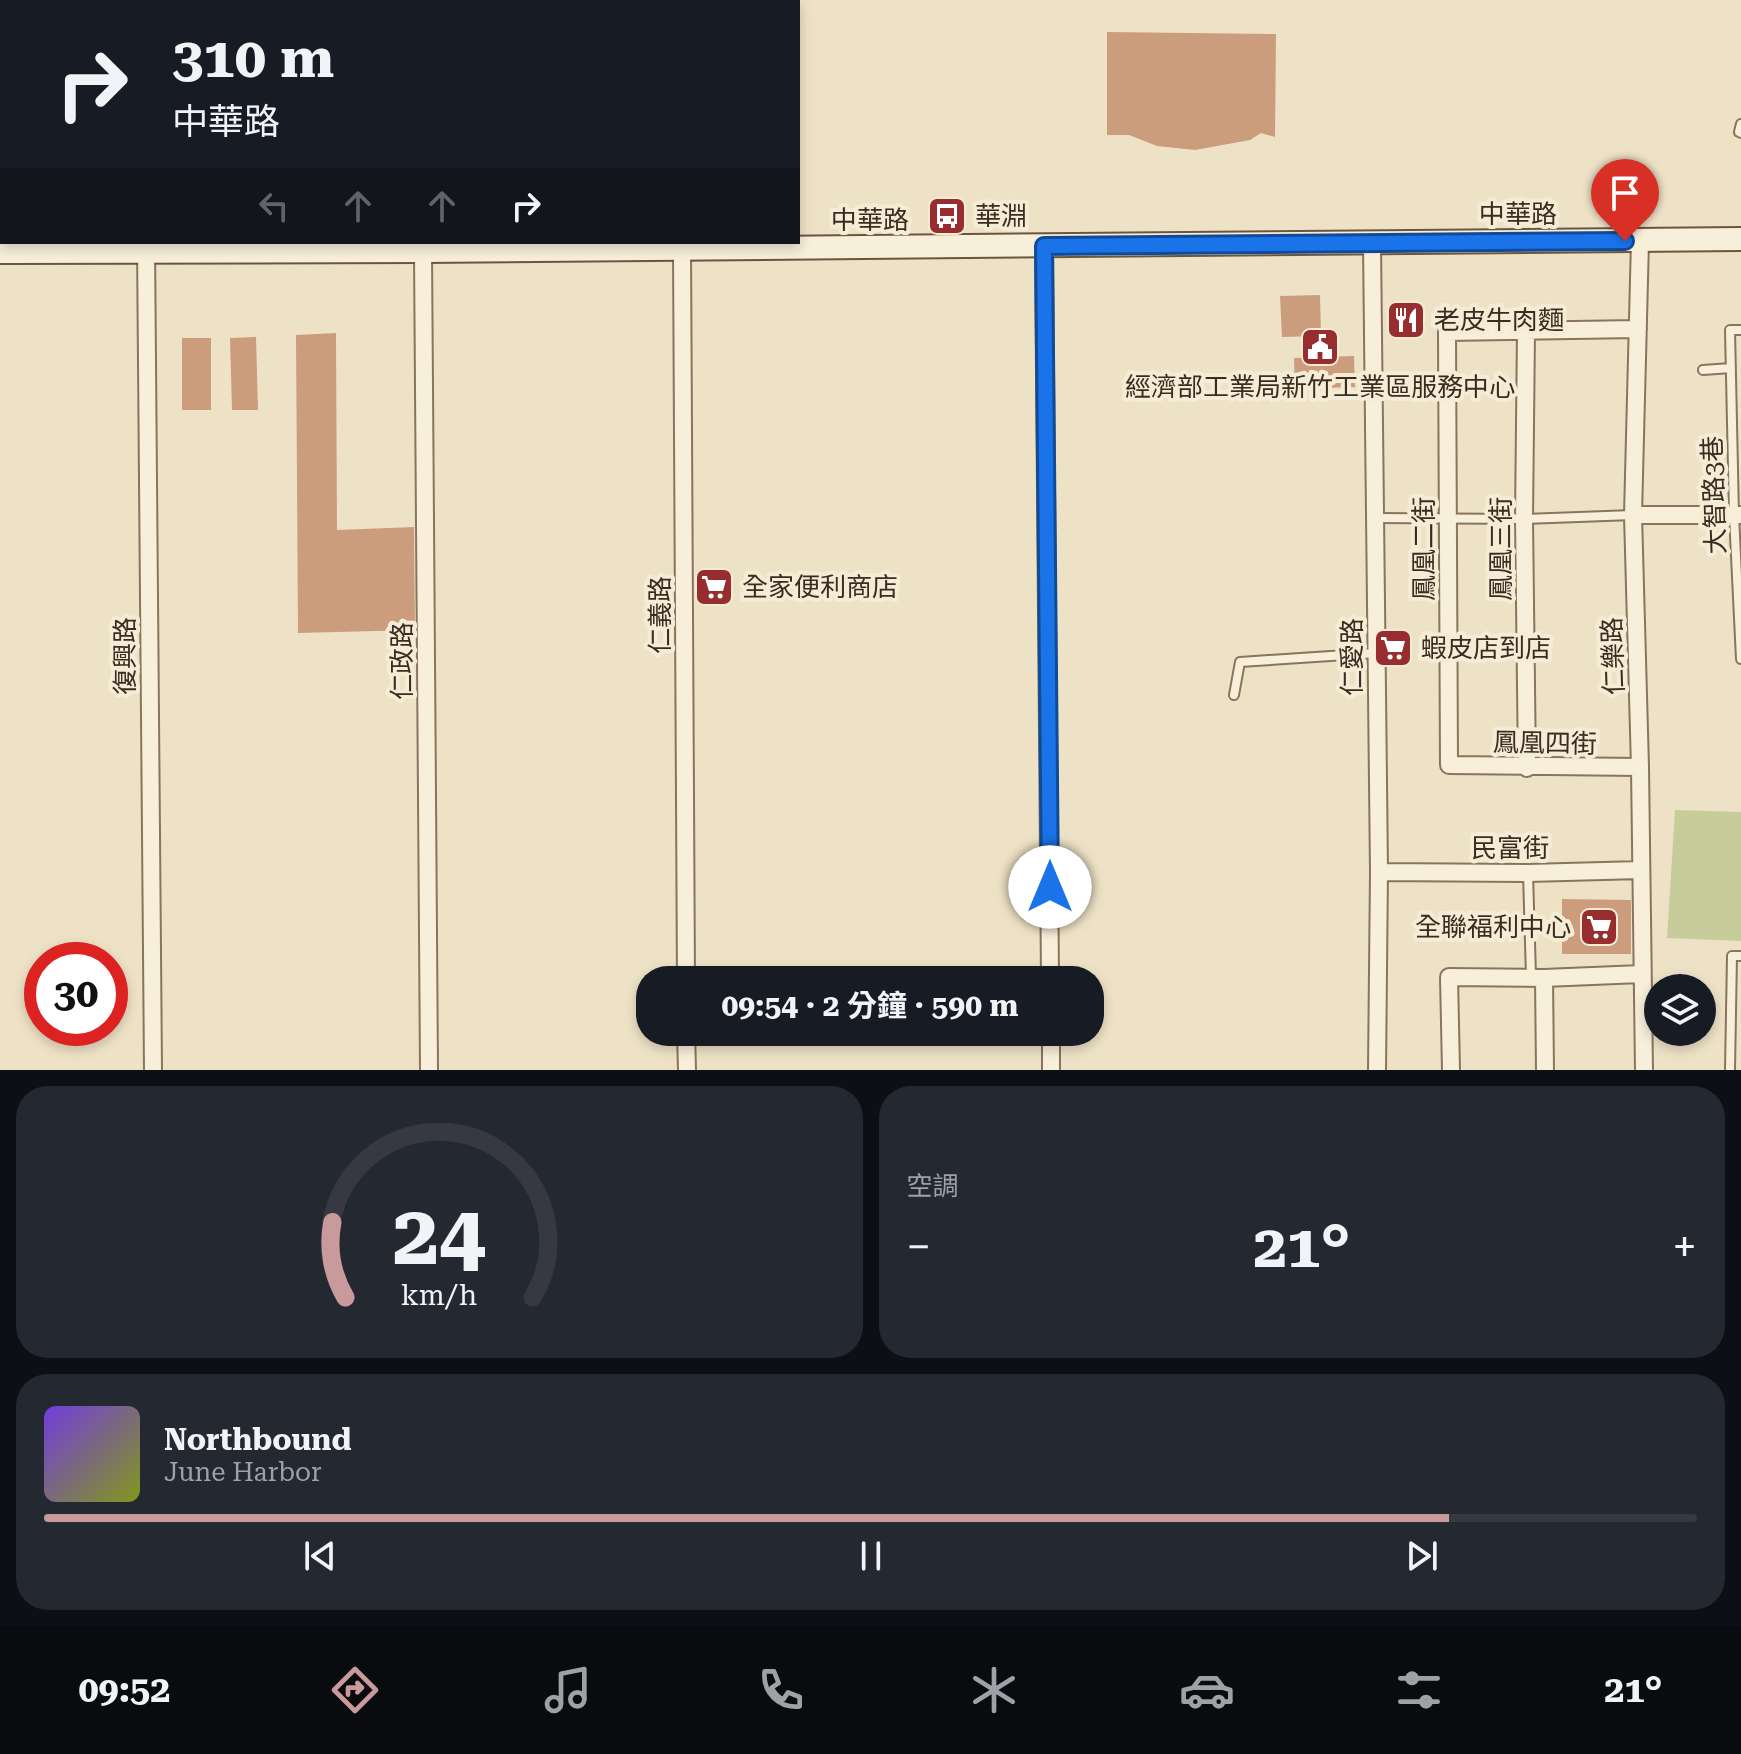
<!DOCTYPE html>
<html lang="zh-TW">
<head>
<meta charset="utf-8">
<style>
  body { margin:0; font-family:"Roboto Serif","Noto Sans TC",serif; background:#242831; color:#f1f3f6; height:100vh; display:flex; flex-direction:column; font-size:30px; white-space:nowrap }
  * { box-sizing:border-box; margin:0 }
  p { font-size:26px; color:#9ea1a6 }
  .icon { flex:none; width:44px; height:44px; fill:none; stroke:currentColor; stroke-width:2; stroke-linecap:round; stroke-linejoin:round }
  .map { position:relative; height:1070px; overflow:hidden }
  .sheet { display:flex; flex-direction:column; gap:16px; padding:16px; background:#0d0f14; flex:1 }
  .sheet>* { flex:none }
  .banner { position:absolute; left:0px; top:0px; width:800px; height:244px; box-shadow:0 4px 12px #0003; background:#171b24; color:#f1f3f6; overflow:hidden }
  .buttons { position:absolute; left:1644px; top:974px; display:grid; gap:16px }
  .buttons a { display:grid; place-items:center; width:72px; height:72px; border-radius:50%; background:#171b24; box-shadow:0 4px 12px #0003; font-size:40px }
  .speed { position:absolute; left:24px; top:942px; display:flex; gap:16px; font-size:40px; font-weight:700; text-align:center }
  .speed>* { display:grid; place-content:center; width:104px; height:104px; border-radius:50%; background:#171b24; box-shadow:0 4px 12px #0003; line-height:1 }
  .speed .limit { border:12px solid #d22; background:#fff; color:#111 }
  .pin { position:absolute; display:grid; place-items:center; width:68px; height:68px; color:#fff; margin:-82px -34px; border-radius:50% 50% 50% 0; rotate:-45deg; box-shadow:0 0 8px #0007 }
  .pin .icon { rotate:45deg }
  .me { position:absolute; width:88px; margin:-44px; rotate:0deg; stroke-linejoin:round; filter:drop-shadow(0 0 6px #0008) }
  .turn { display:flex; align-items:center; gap:28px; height:168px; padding:0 40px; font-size:36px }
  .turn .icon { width:104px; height:104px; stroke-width:2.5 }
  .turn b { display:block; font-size:56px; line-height:68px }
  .lanes { display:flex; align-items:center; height:76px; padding:0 40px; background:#0003; justify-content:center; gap:40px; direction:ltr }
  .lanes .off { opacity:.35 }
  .big { font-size:60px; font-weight:700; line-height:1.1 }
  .sheet .card { flex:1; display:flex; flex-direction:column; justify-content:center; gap:12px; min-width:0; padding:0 28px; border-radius:32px; background:#242831 }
  .sheet .dial { align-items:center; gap:0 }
  .dial svg { height:208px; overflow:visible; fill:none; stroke:#363941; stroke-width:7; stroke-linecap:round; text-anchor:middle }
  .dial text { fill:#f1f3f6; stroke:none }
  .song { display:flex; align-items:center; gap:24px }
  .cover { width:96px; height:96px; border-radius:12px; background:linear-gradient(135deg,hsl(260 70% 55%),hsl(70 70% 35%)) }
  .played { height:8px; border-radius:4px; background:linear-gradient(90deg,#c89a9c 85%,#363941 85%) }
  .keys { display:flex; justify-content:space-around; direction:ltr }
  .heat { display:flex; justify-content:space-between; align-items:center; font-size:44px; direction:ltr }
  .sheet .tiles { flex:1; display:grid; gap:16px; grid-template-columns:1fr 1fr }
  .card:last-child { grid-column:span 2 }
  .trip { position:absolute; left:636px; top:966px; width:468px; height:80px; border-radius:32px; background:#171b24; box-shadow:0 4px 12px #0003; font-weight:700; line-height:80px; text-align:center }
  .dock { display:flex; height:128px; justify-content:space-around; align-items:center; background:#090b0e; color:#9ea1a6 }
  .dock .icon { width:56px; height:56px }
  .dock .on { color:#c89a9c }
  .dock b { font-size:36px; color:#f1f3f6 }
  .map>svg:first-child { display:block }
</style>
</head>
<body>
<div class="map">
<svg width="1741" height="1070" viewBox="0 0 1741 1070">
  <rect width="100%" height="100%" fill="#eee2c6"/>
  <path fill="#c6cc9a" d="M1675 810 1741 812V941L1667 938Z"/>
  <path fill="#cb9d7d" d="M1107 32 1276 34 1275 137 1261 133 1250 140 1195 150 1157 146 1129 135H1107Z
    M1320 295 1321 336 1282 337 1280 296Z
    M336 333 337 530 414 527 415 630 298 633 296 335Z
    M256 337 258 410H232L230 338Z
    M182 338H211V410H182Z
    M1354 356 1355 387 1295 389 1294 358Z
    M1562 899 1631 900V954H1562Z"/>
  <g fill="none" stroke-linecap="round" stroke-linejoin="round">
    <defs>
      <path id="lane" d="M68 0V2
        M1741 124 1739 132 1741 133
        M0 193H2
        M1741 330H1730L1734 515 1741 659
        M1703 370 1731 368
        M1375 518 1524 519 1633 515
        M1234 695 1240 662 1376 653
        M1528 873 1531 977
        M1730 1070 1732 956H1741"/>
      <path id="street" d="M145 0V2
        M1640 241 1633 515 1640 767 1644 1070
        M146 244 153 1070
        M1372 244 1379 872 1377 1070
        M1044 246 1050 980
        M682 249 686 980
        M423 251 429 1070
        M1638 329 1447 332 1449 765 1640 767
        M1526 331 1524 519 1527 768
        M1633 515H1741
        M1379 872 1528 873 1641 870
        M1544 978 1545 1070
        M686 1032 687 1070
        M1051 1032V1070
        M1451 1070 1449 977 1544 978 1641 974"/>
      <path id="secondary" d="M0 252 423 251 1741 239"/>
    </defs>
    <use href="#lane" stroke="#89745c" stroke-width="12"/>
    <use href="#street" stroke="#89745c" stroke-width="20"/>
    <use href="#secondary" stroke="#6b553f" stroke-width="26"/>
    <use href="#lane" stroke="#f8efda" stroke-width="8"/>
    <use href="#street" stroke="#f8efda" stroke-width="16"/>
    <use href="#secondary" stroke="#f8efda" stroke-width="22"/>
  </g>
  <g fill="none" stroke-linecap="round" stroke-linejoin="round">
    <defs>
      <path id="route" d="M1050 887 1044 246 1625 241"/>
    </defs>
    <use href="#route" stroke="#114b97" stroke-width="20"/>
    <use href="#route" stroke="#1a73e8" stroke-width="14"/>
  </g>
  <defs>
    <symbol id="bus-square" viewBox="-11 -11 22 22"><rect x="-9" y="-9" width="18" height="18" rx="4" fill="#972d2e" stroke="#f5ecd6"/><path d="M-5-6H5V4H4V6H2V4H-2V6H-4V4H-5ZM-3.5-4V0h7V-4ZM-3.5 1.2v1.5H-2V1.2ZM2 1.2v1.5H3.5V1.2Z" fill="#fff"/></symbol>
    <symbol id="restaurant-square" viewBox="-11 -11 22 22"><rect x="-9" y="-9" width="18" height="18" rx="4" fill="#972d2e" stroke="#f5ecd6"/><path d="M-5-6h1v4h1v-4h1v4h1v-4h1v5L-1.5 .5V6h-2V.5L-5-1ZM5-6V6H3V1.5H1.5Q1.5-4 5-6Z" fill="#fff"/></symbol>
    <symbol id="civic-square" viewBox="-11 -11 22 22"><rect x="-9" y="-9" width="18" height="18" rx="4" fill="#972d2e" stroke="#f5ecd6"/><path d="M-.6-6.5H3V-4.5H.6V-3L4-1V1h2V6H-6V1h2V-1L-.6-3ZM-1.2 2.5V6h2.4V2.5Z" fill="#fff"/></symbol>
    <symbol id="supermarket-square" viewBox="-11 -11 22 22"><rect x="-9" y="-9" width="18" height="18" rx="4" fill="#972d2e" stroke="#f5ecd6"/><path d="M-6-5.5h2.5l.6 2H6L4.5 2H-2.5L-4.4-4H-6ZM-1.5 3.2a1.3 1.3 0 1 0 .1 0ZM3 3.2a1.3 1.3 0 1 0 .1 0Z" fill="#fff"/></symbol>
  </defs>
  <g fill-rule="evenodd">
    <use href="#bus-square" x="925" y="194" width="44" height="44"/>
    <use href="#restaurant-square" x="1384" y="298" width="44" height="44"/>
    <use href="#civic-square" x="1298" y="325" width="44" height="44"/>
    <use href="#supermarket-square" x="692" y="565" width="44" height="44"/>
    <use href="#supermarket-square" x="1371" y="626" width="44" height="44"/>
    <use href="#supermarket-square" x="1577" y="905" width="44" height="44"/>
  </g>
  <g text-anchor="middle" stroke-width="8" stroke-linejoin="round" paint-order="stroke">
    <g font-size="26" fill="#3a2c20" stroke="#f5ecd6">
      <text x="1518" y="223">中華路</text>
      <text x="870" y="229">中華路</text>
      <text transform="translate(1714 495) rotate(-92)" y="9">大智路3巷</text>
      <text transform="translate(1424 549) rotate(-90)" y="9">鳳凰二街</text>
      <text transform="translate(1501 549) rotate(-90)" y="9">鳳凰三街</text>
      <text transform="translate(660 615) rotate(-90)" y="9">仁義路</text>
      <text transform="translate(125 656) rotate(-90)" y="9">復興路</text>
      <text transform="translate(1613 656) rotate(-92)" y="9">仁樂路</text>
      <text transform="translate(1352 657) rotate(-90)" y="9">仁愛路</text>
      <text transform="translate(402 661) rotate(-90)" y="9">仁政路</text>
      <text transform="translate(1545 743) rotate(1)" y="9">鳳凰四街</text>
      <text x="1510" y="857">民富街</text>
    </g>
    <g font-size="26" fill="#3a2c20" stroke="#f5ecd6" text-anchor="start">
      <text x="975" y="225">華淵</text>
      <text x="1434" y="329">老皮牛肉麵</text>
      <text x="1320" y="396" text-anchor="middle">經濟部工業局新竹工業區服務中心</text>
      <text x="742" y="596">全家便利商店</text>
      <text x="1421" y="657">蝦皮店到店</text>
      <text x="1571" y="936" text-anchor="end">全聯福利中心</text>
    </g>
  </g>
</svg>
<div class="buttons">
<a><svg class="icon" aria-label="layers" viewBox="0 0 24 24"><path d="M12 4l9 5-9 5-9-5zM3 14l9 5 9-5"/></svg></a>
</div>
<div class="speed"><div class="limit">30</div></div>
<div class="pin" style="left:1625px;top:241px;background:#d93025"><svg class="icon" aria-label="arrive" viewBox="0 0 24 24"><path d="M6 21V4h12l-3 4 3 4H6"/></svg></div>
<svg class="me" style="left:1050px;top:887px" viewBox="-20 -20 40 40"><circle r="19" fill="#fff"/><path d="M0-13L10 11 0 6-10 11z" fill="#1a73e8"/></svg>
<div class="trip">09:54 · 2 分鐘 · 590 m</div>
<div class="banner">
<div class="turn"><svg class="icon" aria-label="right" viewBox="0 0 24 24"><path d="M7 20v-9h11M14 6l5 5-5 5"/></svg><div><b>310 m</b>中華路</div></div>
<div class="lanes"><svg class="icon off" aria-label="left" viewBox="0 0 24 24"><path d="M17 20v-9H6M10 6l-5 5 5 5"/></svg><svg class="icon off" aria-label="ahead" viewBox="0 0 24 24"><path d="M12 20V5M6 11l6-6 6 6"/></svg><svg class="icon off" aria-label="ahead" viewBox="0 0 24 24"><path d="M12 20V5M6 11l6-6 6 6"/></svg><svg class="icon" aria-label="right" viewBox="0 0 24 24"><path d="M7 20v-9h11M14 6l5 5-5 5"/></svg></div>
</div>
</div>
<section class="sheet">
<div class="tiles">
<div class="card dial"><svg viewBox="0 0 100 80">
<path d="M14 69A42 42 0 1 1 86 69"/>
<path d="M14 69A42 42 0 0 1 9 40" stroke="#c89a9c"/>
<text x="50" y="56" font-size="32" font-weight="700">24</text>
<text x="50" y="72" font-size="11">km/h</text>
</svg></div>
<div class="card"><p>空調</p>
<div class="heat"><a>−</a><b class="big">21°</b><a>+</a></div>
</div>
<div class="card">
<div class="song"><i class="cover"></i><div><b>Northbound</b><p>June Harbor</p></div></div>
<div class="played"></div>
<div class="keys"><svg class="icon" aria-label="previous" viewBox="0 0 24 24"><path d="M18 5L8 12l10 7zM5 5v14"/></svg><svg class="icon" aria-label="pause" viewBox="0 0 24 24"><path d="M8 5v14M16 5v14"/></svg><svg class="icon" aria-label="next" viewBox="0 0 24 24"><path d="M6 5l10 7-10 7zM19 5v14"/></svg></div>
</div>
</div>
</section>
<nav class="dock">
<b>09:52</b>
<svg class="icon on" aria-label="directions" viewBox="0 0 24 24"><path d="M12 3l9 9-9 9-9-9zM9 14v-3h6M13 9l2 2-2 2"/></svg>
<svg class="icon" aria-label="music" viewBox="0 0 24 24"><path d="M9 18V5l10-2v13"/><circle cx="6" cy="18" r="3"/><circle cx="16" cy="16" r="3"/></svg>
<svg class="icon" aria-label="phone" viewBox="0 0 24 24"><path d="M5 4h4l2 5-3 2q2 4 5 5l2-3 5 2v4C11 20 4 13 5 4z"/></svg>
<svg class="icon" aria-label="climate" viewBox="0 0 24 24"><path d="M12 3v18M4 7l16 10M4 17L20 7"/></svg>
<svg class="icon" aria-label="car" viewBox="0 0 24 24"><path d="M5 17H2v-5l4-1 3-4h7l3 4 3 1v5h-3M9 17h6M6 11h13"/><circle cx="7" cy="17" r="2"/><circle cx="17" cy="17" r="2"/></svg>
<svg class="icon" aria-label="filters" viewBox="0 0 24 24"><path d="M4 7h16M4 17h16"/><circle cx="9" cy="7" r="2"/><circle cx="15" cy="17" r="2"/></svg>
<b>21°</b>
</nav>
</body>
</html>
